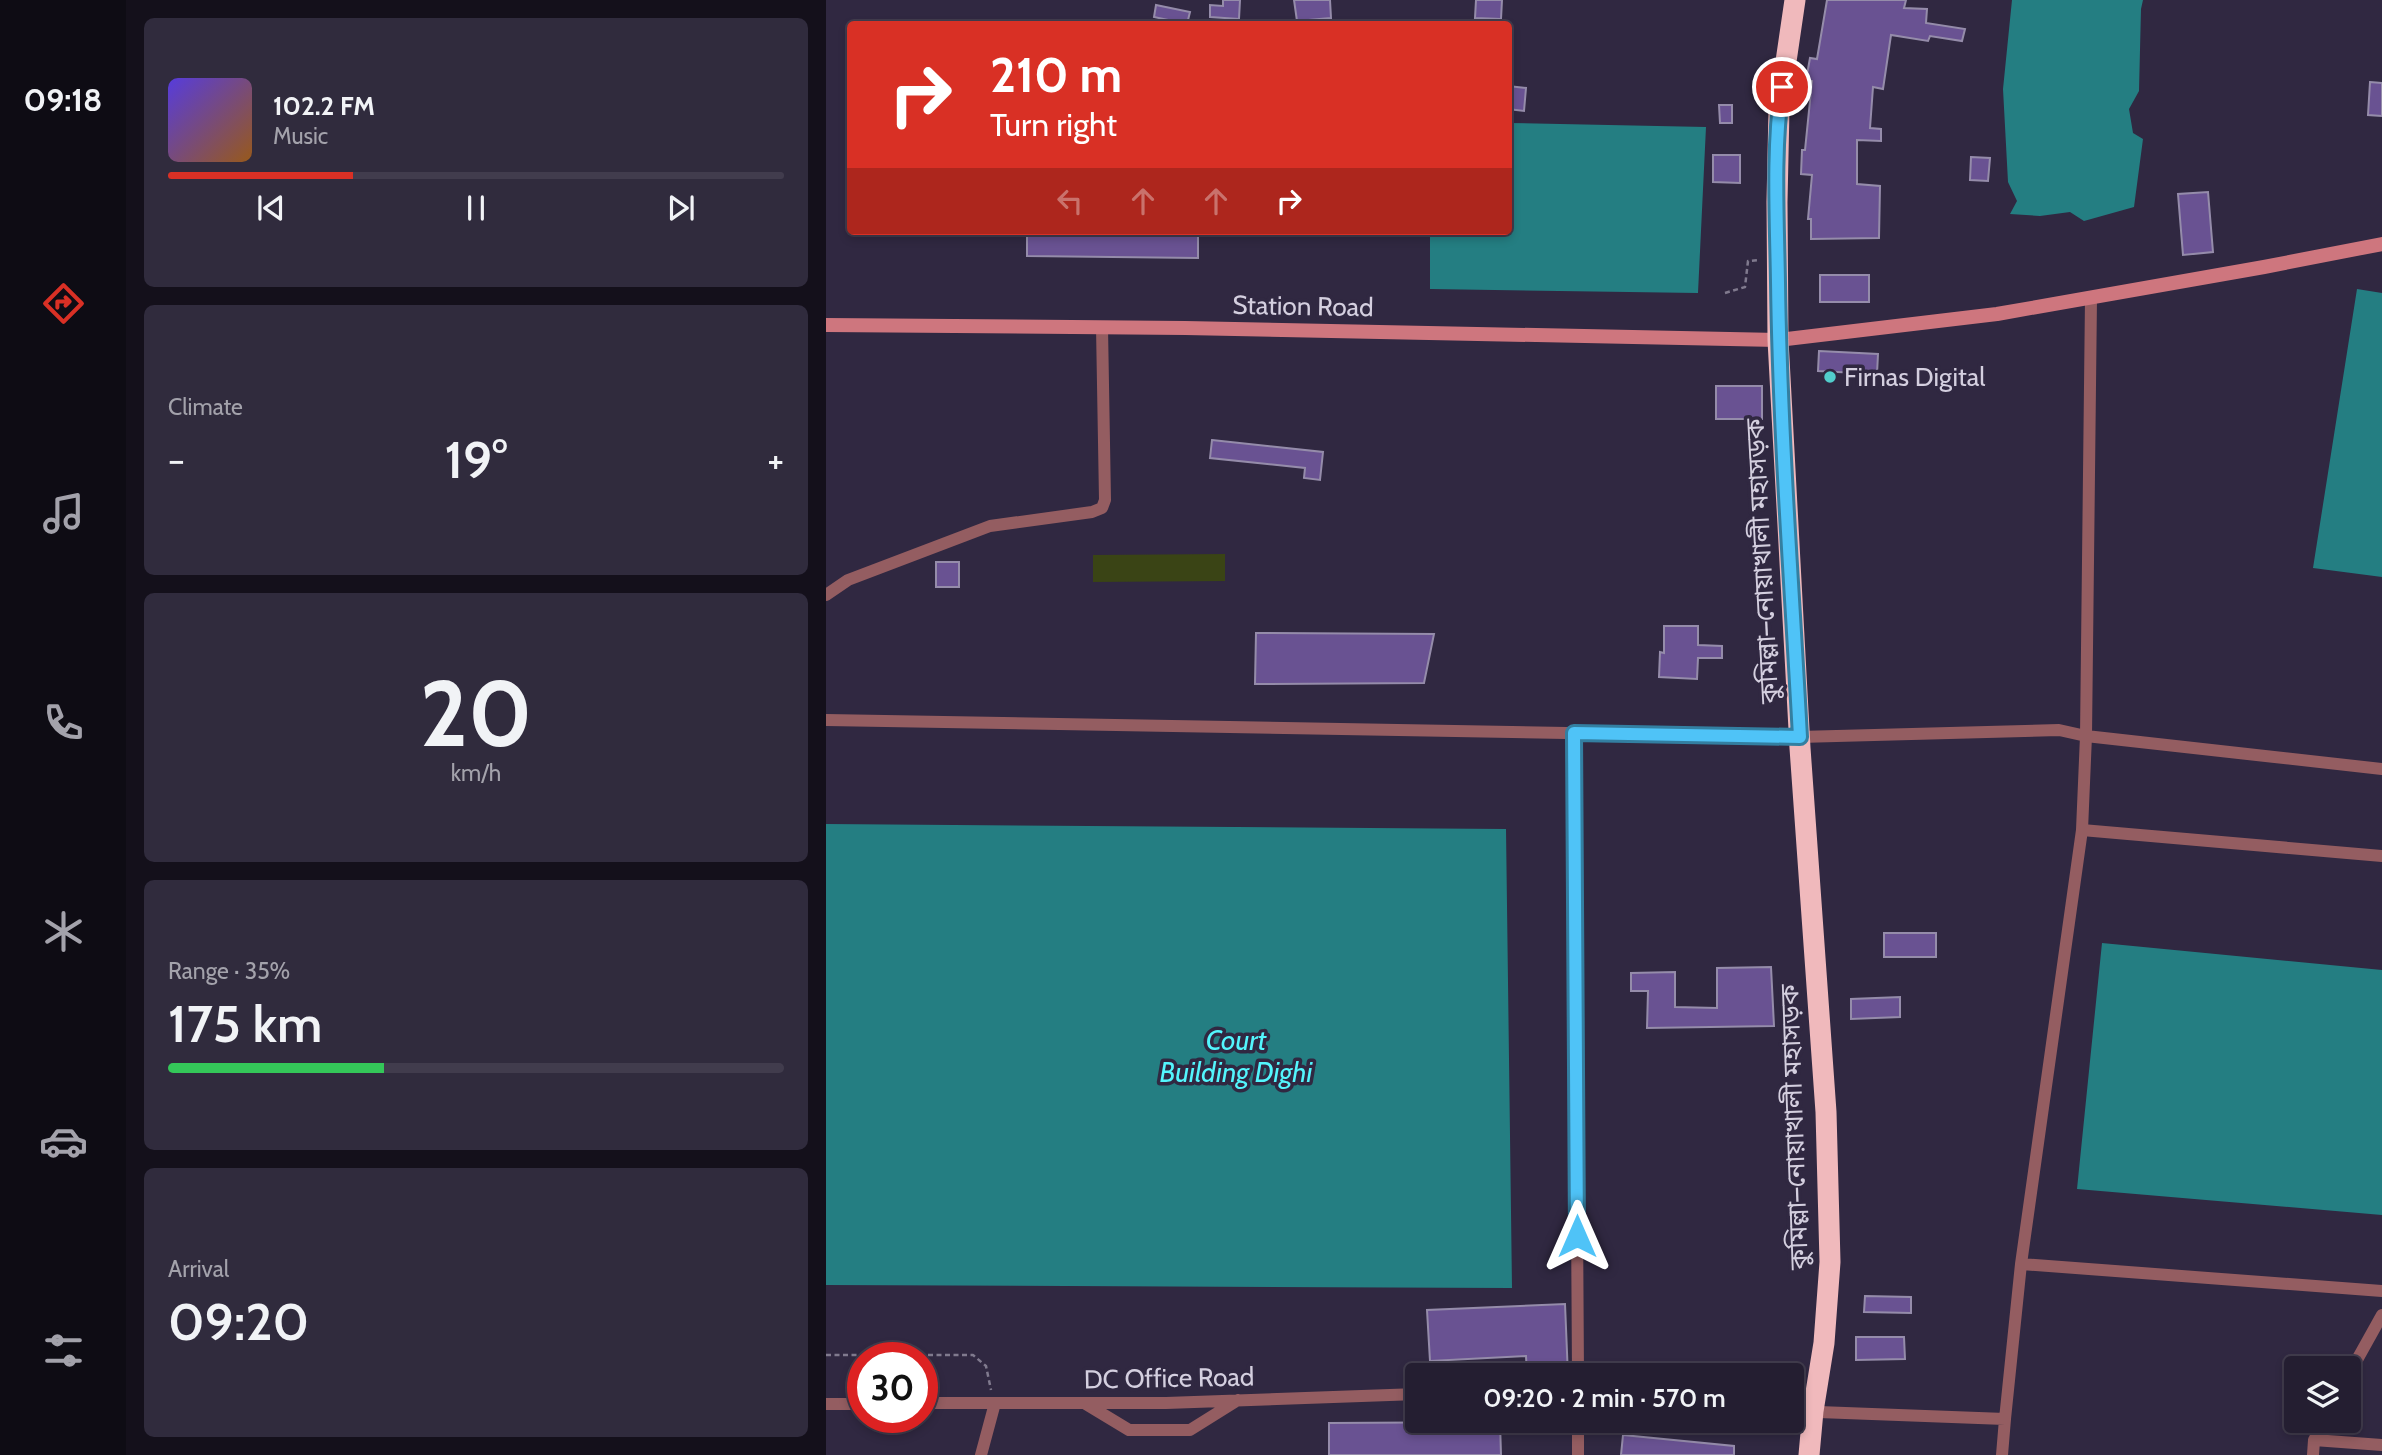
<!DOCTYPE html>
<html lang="en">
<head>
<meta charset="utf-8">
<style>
  body { margin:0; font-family:Cabin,"Noto Sans Bengali",sans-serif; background:#302b3d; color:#f1f3f6; height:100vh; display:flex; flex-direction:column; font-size:26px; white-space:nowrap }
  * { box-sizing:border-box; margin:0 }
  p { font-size:23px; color:#a3a2ab }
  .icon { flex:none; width:38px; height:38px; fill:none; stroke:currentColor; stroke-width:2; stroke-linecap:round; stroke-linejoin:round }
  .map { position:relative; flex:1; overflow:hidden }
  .drawer { display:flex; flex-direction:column; gap:18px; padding:18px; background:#14101b; width:700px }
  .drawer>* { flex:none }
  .guide { position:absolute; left:21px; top:21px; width:665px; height:214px; border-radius:7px; box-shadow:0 4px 10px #0003,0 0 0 2px #413c4d; background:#d93025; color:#fff; overflow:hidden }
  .tools { position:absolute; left:1458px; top:1356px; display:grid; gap:14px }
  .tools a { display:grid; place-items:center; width:77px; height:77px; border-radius:7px; background:#241e31; box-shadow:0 4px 10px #0003,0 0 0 2px #413c4d; font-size:35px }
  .speed { position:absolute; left:21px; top:1342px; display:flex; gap:14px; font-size:35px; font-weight:700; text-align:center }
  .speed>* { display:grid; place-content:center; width:91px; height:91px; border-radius:50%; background:#241e31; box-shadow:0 4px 10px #0003,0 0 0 2px #413c4d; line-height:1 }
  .speed .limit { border:10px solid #d22; background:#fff; color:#111 }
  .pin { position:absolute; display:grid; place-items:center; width:60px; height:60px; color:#fff; margin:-30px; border:4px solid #fff; border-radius:50%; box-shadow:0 2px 7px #0007 }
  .me { position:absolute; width:77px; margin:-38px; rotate:0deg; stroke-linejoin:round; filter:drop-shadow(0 0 5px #0008) }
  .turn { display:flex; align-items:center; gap:24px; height:147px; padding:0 28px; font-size:32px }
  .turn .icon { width:91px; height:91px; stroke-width:2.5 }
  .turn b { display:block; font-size:49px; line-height:60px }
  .lanes { display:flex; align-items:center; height:66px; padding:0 28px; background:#0003; justify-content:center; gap:35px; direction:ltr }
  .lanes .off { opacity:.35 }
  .big { font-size:52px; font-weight:600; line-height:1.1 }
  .drawer .widget { flex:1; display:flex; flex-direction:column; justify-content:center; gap:10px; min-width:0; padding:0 24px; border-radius:10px; background:#302b3d }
  .drawer .dial { align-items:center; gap:0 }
  .dial b { font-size:91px; line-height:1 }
  .song { display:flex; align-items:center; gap:21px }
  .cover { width:84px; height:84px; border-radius:10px; background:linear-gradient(135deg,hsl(250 70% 55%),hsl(30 70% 35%)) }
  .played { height:7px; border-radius:4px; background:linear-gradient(90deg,#d93025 30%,#413c4d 30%) }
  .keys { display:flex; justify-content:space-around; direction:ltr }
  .heat { display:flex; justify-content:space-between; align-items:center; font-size:38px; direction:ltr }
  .charge { height:10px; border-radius:5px; background:linear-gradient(90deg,#34c759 35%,#413c4d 0) }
  .trip { position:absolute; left:579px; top:1363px; width:399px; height:70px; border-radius:7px; background:#241e31; box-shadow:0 4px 10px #0003,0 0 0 2px #413c4d; font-weight:600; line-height:70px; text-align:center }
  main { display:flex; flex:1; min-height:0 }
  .menu { display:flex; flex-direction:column; width:126px; justify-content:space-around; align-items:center; background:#0e0c14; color:#a3a2ab }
  .menu .icon { width:49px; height:49px }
  .menu .active { color:#d93025 }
  .menu b { font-size:32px; color:#f1f3f6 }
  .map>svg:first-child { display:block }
</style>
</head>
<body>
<main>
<nav class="menu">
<b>09:18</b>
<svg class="icon active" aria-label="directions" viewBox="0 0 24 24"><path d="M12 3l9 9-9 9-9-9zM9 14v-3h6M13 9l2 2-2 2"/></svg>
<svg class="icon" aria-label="music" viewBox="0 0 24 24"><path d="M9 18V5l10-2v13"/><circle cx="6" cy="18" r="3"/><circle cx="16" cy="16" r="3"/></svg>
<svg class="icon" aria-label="phone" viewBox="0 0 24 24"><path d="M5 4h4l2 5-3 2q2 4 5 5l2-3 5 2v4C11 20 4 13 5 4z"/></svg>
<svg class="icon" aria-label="climate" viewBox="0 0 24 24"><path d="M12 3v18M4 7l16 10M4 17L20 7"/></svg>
<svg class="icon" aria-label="car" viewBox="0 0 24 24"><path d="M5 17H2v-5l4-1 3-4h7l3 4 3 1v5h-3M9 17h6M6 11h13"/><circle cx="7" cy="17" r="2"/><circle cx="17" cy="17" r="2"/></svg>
<svg class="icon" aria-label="filters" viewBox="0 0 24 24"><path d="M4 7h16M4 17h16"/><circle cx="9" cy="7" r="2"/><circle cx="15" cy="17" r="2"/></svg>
</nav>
<section class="drawer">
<div class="widget">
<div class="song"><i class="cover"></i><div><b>102.2 FM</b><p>Music</p></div></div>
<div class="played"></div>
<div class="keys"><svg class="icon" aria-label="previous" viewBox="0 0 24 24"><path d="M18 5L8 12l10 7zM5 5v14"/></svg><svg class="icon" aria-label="pause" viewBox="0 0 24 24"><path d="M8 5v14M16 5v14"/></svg><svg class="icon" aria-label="next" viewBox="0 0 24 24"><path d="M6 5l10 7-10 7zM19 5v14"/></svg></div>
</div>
<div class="widget"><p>Climate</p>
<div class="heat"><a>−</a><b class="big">19°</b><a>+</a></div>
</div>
<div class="widget dial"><b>20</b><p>km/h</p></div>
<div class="widget"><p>Range · 35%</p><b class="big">175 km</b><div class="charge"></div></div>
<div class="widget"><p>Arrival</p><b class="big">09:20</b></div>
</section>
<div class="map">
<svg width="1556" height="1455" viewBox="0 0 1556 1455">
  <rect width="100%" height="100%" fill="#302841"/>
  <path fill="#3a4415" d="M399 554V581L267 582V555Z"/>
  <path fill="#247e82" d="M1186 0H1317L1315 9 1313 91 1303 109 1307 133 1317 139 1308 207 1258 221 1244 212 1214 216 1184 214 1191 201 1182 182 1177 89Z
    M683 123 880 127 872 293 604 289V231H682Z
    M1531 289 1556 293V577L1487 568Z
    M0 824 680 829 686 1288 0 1285Z
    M1276 943 1556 970V1215L1251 1189Z"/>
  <path fill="#695292" stroke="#958caa" stroke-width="2" d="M397 0H414L413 19 384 17V5L397 6Z
    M468 0H504L505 18 471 21Z
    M650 0H676L675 19 649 18Z
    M1001 0H1080L1078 8 1101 9 1100 23 1139 29 1136 41 1104 36 1102 41 1065 35 1057 89 1047 87 1044 128 1055 129V141L1031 140V184L1054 186 1053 238 985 239V219H982L986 175 975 174 976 150H979L986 81 980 80 984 58 991 59Z
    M330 5 364 12 361 24 328 17Z
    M1544 82 1556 83V116L1542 115Z
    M682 86 700 88 698 111 682 109Z
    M893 105H906V123H894Z
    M887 155H914V183L887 182Z
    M1145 157 1164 158 1162 181 1144 180Z
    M1382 192 1387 252 1357 255 1352 194Z
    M201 231H372V258L201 256Z
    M994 275H1043V302H994Z
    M993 351 1052 354 1051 374 992 371Z
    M890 386H936V419H890Z
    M386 440 497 452 494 480 478 478 479 468 384 458Z
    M110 562H133V587H110Z
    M838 626H872V645L896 646V658H872L871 679 833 677 834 652 838 653Z
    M430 633 608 634 598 683 429 684Z
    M1058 933H1110V957H1058Z
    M945 967 948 1026 821 1028 822 991H805V973L849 972V1007L891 1008V968Z
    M1074 997V1017L1025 1019V999Z
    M1039 1296 1085 1297V1313L1038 1312Z
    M739 1304 742 1376H701L700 1356 604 1361 601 1310Z
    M1030 1337H1078L1079 1359 1030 1360Z
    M674 1422 675 1455H503V1423Z
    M797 1435 908 1446V1455H795Z"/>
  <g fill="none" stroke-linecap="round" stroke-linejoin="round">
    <path stroke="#807a8e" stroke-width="2.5" stroke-dasharray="5 3.5" stroke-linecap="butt" d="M899 293 919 287 922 261 934 260
      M0 1355H147L160 1366 165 1390"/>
    <path stroke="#945d61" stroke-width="12" d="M1265 298 1260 736 1556 769
      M0 595 22 580 164 526 266 512 276 508 279 500 276 327
      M0 720 973 737 1233 730 1260 736 1256 830 1195 1264 1179 1419
      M748 733 752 1376
      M1256 830 1556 856
      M1195 1264 1556 1291
      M1522 1376 1556 1315
      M96 1403H340L592 1394
      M0 1404H37
      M260 1404 303 1430H364L412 1400
      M966 1411 1179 1419 1176 1455
      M1488 1440 1556 1445
      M155 1455 169 1403
      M752 1455V1421
      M1487 1455 1488 1440 1498 1421"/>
    <path stroke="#ce767e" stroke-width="14" d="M0 325 359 328 952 340 1171 314 1438 267 1556 244"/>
    <path stroke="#f0b9bc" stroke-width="21" d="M969 0 953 109 951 202 952 340 974 748 1000 1112 1004 1262 998 1343 987 1411 983 1455"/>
  </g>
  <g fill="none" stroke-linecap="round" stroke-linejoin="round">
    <defs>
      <path id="route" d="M751 1236 748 733 974 737C966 586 954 434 952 282 951 218 947 151 956 87"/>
    </defs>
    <use href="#route" stroke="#337fa1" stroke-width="18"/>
    <use href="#route" stroke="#4fc3f7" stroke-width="12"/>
  </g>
  <circle fill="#52cdcc" stroke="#302841" stroke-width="2.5" cx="1004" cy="377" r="7"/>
  <g text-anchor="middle" stroke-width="7" stroke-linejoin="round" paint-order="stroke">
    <g font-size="26" fill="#d4cfdf" stroke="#302841">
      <text transform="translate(477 306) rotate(1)" y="9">Station Road</text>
      <text transform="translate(936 561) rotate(-93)" y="9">কুমিল্লা–নোয়াখালী মহাসড়ক</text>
      <text transform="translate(968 1127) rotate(-92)" y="9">কুমিল্লা–নোয়াখালী মহাসড়ক</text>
      <text transform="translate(343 1378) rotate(-1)" y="9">DC Office Road</text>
    </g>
    <g font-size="26" fill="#d4cfdf" stroke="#302841" text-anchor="start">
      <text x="1018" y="386">Firnas Digital</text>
    </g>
    <g font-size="28" font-style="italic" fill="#53f6fd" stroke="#302841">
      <text x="410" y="1050">Court<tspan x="410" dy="32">Building Dighi</tspan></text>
    </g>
  </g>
</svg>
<div class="tools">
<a><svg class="icon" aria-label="layers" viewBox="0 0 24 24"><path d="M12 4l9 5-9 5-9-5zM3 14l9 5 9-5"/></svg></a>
</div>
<div class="speed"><div class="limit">30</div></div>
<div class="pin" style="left:956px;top:87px;background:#d93025"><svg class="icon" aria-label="arrive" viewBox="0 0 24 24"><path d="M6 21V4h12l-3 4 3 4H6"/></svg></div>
<svg class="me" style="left:751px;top:1236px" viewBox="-20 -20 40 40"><path d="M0-17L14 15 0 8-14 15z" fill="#4fc3f7" stroke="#fff" stroke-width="4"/></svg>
<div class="trip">09:20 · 2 min · 570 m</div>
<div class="guide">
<div class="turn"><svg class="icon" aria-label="right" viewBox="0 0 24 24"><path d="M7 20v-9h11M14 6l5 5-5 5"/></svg><div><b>210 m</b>Turn right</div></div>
<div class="lanes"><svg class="icon off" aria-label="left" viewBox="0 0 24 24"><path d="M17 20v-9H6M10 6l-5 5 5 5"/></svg><svg class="icon off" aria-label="ahead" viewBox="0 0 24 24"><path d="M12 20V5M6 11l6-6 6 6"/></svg><svg class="icon off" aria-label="ahead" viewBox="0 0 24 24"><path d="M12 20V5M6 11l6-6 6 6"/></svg><svg class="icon" aria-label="right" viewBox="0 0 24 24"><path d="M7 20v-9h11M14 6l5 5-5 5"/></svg></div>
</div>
</div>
</main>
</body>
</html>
